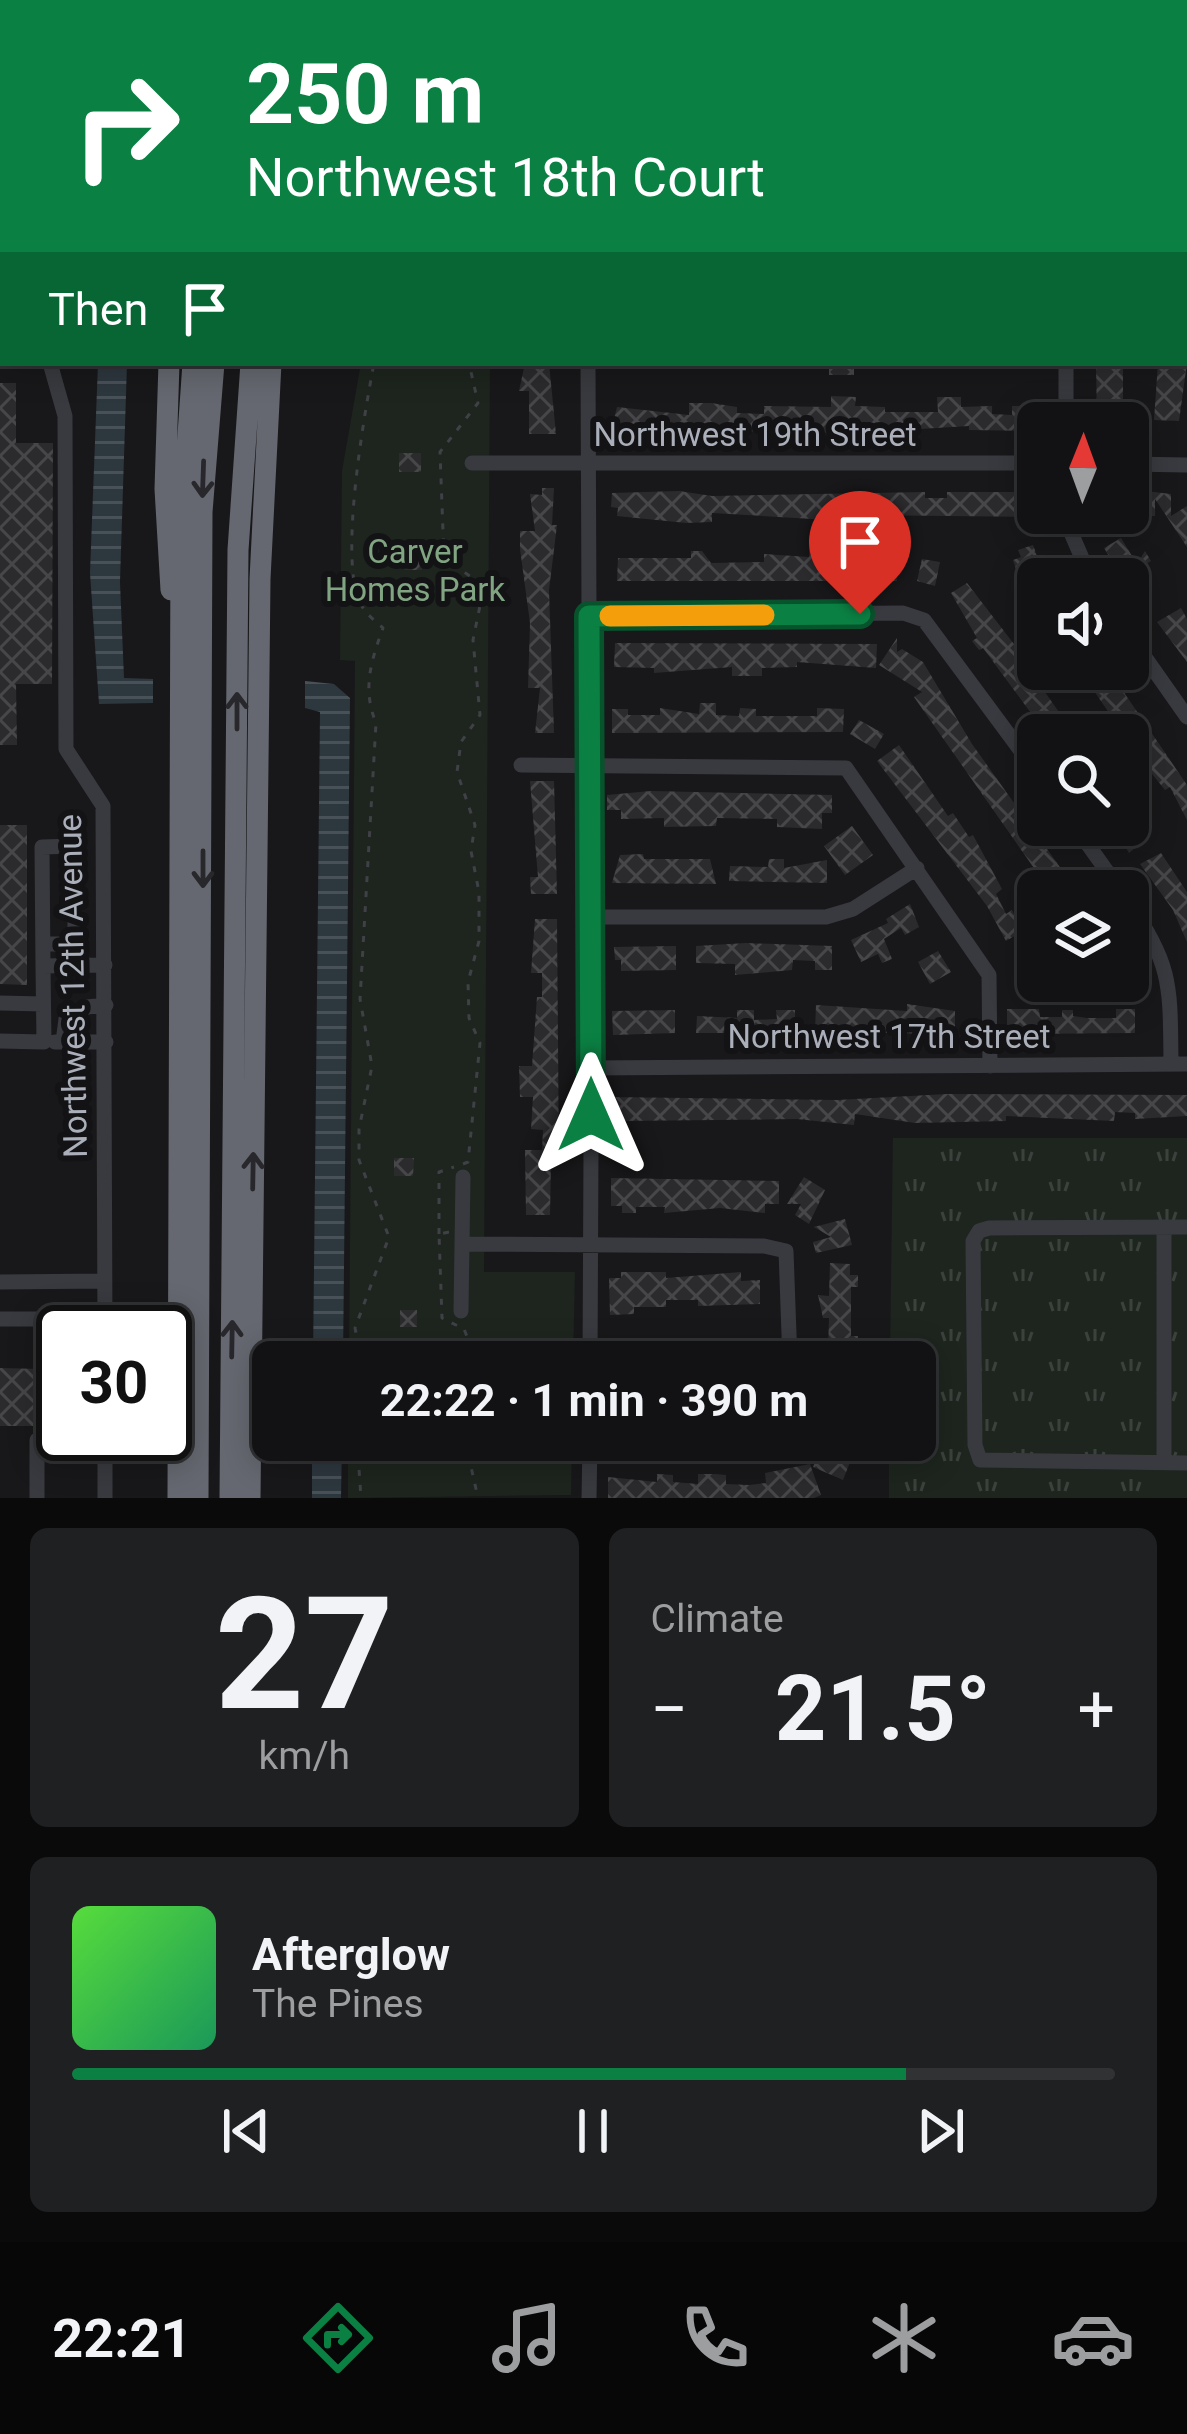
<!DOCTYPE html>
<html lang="en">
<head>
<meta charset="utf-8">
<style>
  body { margin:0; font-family:Roboto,sans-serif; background:#1f2022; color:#f1f3f6; height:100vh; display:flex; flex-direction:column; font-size:45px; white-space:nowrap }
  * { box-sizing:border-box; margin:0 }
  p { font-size:39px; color:#9c9ea0 }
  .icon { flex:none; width:66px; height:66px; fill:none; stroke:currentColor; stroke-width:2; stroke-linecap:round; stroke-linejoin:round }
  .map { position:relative; height:1498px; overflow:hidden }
  .sheet { display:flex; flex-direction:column; gap:30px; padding:30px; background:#0a0a0b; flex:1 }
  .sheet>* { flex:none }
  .banner { position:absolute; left:0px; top:0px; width:1188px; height:366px; box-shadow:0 6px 30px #0003,0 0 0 3px #313234; background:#0b8043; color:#fff; overflow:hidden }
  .needle { width:78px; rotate:1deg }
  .buttons { position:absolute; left:1017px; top:402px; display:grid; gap:24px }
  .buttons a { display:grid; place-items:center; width:132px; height:132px; border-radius:18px; background:#121214; box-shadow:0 6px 30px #0003,0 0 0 3px #313234; font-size:60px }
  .speed { position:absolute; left:36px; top:1305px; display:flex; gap:24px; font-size:60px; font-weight:700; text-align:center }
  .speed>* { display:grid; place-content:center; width:156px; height:156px; border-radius:50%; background:#121214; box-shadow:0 6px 30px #0003,0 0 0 3px #313234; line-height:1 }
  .speed .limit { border:6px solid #111; border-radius:18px; background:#fff; color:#111 }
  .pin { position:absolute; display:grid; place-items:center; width:102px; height:102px; color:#fff; margin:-123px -51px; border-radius:50% 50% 50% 0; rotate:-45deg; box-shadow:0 0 12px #0007 }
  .pin .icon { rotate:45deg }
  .me { position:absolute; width:132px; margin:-66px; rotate:0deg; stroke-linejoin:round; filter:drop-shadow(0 0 9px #0008) }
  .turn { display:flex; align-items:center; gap:42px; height:252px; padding:0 48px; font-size:54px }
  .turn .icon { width:156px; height:156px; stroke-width:2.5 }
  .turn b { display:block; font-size:84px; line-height:102px }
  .then { display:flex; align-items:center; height:114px; padding:0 48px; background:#0003; gap:24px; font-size:45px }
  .big { font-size:90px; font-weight:700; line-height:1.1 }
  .sheet .card { flex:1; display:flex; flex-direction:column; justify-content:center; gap:18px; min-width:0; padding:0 42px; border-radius:18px; background:#1f2022 }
  .sheet .dial { align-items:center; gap:0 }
  .dial b { font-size:156px; line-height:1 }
  .song { display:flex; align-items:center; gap:36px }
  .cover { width:144px; height:144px; border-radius:18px; background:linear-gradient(135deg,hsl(110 70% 55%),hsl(150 70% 35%)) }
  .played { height:12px; border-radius:6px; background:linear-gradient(90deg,#0b8043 80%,#313234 80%) }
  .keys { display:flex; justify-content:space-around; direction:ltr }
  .heat { display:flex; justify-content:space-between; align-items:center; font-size:66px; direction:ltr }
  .sheet .tiles { flex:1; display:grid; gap:30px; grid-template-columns:1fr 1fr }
  .card:last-child { grid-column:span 2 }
  .trip { position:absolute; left:252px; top:1341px; width:684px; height:120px; border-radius:18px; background:#121214; box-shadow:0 6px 30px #0003,0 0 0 3px #313234; font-weight:700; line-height:120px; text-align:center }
  .tabs { display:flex; height:192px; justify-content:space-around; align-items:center; background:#070708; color:#9c9ea0 }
  .tabs .icon { width:84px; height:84px }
  .tabs .on { color:#0b8043 }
  .tabs b { font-size:54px; color:#f1f3f6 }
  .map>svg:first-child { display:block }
</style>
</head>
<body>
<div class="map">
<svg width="1187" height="1498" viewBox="0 0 1187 1498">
  <defs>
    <pattern id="grass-tufts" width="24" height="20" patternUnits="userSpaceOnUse" patternTransform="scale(3)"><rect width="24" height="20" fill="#1d251e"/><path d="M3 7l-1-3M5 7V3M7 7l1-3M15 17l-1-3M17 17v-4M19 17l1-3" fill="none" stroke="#3b423d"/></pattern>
    <pattern id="water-rules" width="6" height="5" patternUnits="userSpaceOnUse" patternTransform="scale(3)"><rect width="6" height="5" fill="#2d373e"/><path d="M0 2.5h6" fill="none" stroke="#495158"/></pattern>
    <pattern id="building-cross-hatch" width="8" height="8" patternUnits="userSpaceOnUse" patternTransform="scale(3)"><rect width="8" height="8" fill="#2b2b2e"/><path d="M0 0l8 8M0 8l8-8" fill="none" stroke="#47474a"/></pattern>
  </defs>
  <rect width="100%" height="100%" fill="#18181a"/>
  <path fill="url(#grass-tufts)" d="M893 1138H1187V1498H889V1440H915V1362H890Z"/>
  <path fill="#1d251e" d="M361 363H490L484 1272H575L573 1362H349L355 661 340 660 342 471Z
    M348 1440H572L571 1495 348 1498Z"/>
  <path fill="url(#water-rules)" d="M98 363H127L120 582 124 678 153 679V703L99 704 90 573Z
    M305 681 334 684 350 698 343 1362H313L320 712 305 708Z
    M312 1440H342L341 1498H312Z"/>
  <path fill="url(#building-cross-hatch)" d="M525 363H549L556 434H529V391H519Z
    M829 363H854V375H829Z
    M1158 363H1187L1179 421 1154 420Z
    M1096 364H1123V423H1097Z
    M0 383H16V443H53L52 684H16L17 745H0Z
    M831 396 856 397 855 406 885 407V412H938L937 397H961V407L992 406V414L1012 415V406H1029L1035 431 969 430V426L854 433 699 431V424H678V431H611L617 407 689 415V403H711L737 407V413L764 414V406L831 407Z
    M399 453H421V472H399Z
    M542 488H554L552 525H557L549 590 554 733H535L540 688H528L530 623 520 549V531H535L530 494 542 495Z
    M1137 490 1171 494V516L1187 506V547L1155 499V516H1137Z
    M679 491 712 496 925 492V498H947V492H1033V503L1030 517 855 515 846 516V521L712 513V522L686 523 617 516 618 508 611 507 612 493Z
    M1121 538 1137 564 1145 551 1151 561 1135 571 1140 579H1123L1104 548Z
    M1033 545 1041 567 1018 575 1013 560 1021 557 1018 550Z
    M809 548H823V555L854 554V567L896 564 897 581H617L618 558H691V551H702L711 563 764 562V554L809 557Z
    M405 553 422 554V570H404Z
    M922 559 940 562 935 586 917 581Z
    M967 583 1024 657 1014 665 1026 681 1033 675 1075 735H1047L983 648 979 650 972 641 977 638 951 593Z
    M1181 608 1187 619V662L1157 622Z
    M897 638V652L902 649 923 662 972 744 1077 891H1050L914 697 922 692 879 665Z
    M615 643 877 644 876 668 797 662V667L762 668V676H732V667L654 673V668L614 667Z
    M1079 669H1108L1187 785V820L1170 787 1165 790 1144 764Z
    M700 703H716V715L739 716 740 708 756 709V716H817V708L844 709 843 732 612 733V709H628V715H660V708L699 714Z
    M859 720 884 734 875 749 850 734Z
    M899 745 948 816 953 813 969 837 973 835 1002 889 996 894 1006 914 1012 910 1023 931 1006 941 987 906 877 761Z
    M530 781H554L557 894H531L530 877H538Z
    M651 791 832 795V813H822V829L777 827V819L717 818 716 826 664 827V818L621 819V810H607V795Z
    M1137 820 1147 838 1129 853 1117 832Z
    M0 825H27V985L0 984Z
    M852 826 873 855 845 875 824 846Z
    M1161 853 1187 892V942L1173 910 1140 864Z
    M643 854 644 859H710L716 884 612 883 620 855Z
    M769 859H784V868L827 860V883L729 881 730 866 768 867Z
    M910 904 919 927 905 935 901 928 884 939 892 959 882 963 878 954 861 962 851 940 888 923 886 919Z
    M535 919H557L559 1164H551L550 1215H526L525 1150H542L543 1130 531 1129 533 1097H520L519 1066H532L537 997H542V973H531Z
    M746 943 832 946V970H815V961L793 960 792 970 735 975V964L696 963V946Z
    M676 946V970L621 971V960H615L614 947Z
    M1038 947V978L1029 983 1017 958Z
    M938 951 951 972 930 984 918 962Z
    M907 1004 955 1011V1034L815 1032 816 1005 907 1011Z
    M1007 1009H1039L1040 1017H1062V1010H1073V1016L1087 1018H1116V1009H1135V1033L1007 1034Z
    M675 1010V1033L613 1035 612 1011Z
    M737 1010H754V1020L777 1019 776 1010H795V1033H696L697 1016 737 1018Z
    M947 1094 1187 1095V1116L1135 1119V1113L1115 1112 1114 1121 1006 1116V1121L915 1123 855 1114 854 1125 797 1119 622 1121V1113L609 1112V1097L837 1100Z
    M394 1158H414L413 1176H394Z
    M804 1177 825 1190 809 1224 795 1215 801 1204H787Z
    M611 1178 779 1181V1204H765V1213L720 1208 664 1213 665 1207H636V1213H622V1206H611Z
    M845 1219 852 1245 816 1253 813 1242 831 1237 814 1227Z
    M830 1263 850 1264V1275H858V1287H851V1336H858L857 1349H846V1360L817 1359 818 1349H828L829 1318H823L818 1295 829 1296Z
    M621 1272H666V1278L741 1272V1281L760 1280V1304L698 1306V1300H666V1307H634V1314L610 1315 609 1278H621Z
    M400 1310H417V1327H400Z
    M0 1368 42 1369V1426H0Z
    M822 1445 852 1457 843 1480 813 1467Z
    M810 1464 821 1495 814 1498H608V1477L657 1482V1474L673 1475V1482L698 1484V1474H715L726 1475V1484L749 1485 766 1483 765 1473Z"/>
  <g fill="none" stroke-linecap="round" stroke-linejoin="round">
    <path stroke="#3f4146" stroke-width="3" stroke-dasharray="6 9" stroke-linecap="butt" d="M463 1164 468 1162 480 1043 469 1018 468 982 479 941V892L471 851 475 825 457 772 461 742 480 715 473 640 484 586 444 558 440 452 478 403 469 363
      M449 1232 439 1234 442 1318 464 1329 477 1362
      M439 1234V1172L454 1167
      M362 1362 355 1328 389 1237 359 1160V1129L372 1066 360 999 376 723C362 689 371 661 383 628 377 622 368 616 363 608 336 570 365 411 374 363
      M357 1440 361 1498
      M465 1440 478 1498"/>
    <path stroke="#393a3f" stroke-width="15" d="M82 3 83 0
      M114 3 115 0
      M1064 3V0
      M1185 11H1187
      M0 284 3 287
      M50 363 65 416 66 749 103 806 105 1332
      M588 363 591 1115
      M1066 363V423
      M472 463H1038
      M1128 464 1187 465
      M1068 513 1069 528 1091 579
      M589 616 903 613 924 620 1038 774
      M1128 633 1187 717
      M521 765 846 768 989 975 990 1066
      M1074 825 1121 891
      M1128 902C1173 965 1170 988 1171 1063
      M591 917H826L853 909 917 868
      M43 944H75V846L42 847 43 966 105 965
      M0 1003 43 1004
      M0 1041 44 1042 43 966
      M55 1042H106
      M63 1042 66 1019 87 1007 106 1005
      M591 1068 1187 1064
      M1187 1227 989 1228 979 1231 973 1241 975 1445 980 1460 1187 1463
      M462 1244 764 1246 786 1251 790 1362
      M0 1282 105 1281
      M461 1311 463 1177
      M0 1319H105
      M590 1362 591 1150
      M590 1447 765 1448 781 1440
      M1164 1463V1227
      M37 1498V1440
      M105 1498V1434
      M589 1498 590 1440"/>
    <path stroke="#656870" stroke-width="21" d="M252 3 253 0
      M283 3 284 0
      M304 3 305 0
      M343 3 345 0
      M365 3 366 0
      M409 3 411 0
      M169 363 165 489 171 590
      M178 1498 181 535 193 363
      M198 1498 202 512 214 363
      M230 1498 238 550 251 363
      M250 1498 260 579 271 363"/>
  </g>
  <defs><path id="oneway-shaft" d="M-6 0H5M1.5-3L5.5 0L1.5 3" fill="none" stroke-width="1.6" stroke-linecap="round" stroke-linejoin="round" transform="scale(3)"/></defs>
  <g stroke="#28282c">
    <use href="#oneway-shaft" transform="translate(203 479) rotate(92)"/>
    <use href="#oneway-shaft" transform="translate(237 711) rotate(-90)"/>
    <use href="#oneway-shaft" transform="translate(203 869) rotate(90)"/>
    <use href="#oneway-shaft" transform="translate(253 1171) rotate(-89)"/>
    <use href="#oneway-shaft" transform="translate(232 1339) rotate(-89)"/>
  </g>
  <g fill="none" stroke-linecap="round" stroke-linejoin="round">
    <defs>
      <path id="route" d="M591 1115 589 616 860 614"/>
    </defs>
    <use href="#route" stroke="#07532c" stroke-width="30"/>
    <use href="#route" stroke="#0b8043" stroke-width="21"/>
    <path stroke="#f59e0b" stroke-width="21" d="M610 616 764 615"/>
  </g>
  <g text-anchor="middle" stroke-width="12" stroke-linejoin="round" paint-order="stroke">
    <g font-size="33" fill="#aaafba" stroke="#131315">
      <text x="755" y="446">Northwest 19th Street</text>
      <text transform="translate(72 986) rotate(-91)" y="12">Northwest 12th Avenue</text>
      <text x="889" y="1048">Northwest 17th Street</text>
    </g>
    <g font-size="33" fill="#81a582" stroke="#131315">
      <text x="415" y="563">Carver<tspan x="415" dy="38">Homes Park</tspan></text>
    </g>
  </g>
</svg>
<div class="buttons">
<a><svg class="needle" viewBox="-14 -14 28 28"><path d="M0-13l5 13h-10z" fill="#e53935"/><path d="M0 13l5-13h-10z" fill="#9c9ea0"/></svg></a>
<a><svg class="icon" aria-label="sound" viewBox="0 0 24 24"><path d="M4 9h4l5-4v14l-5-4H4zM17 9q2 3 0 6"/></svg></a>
<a><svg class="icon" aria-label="search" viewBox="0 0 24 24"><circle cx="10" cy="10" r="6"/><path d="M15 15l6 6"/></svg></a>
<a><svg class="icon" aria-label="layers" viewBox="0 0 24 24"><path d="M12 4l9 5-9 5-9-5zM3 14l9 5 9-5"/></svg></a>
</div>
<div class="speed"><div class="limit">30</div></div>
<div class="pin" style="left:860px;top:614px;background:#d93025"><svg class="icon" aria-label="arrive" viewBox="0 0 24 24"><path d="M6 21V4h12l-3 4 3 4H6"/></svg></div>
<svg class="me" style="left:591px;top:1115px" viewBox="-20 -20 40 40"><path d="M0-17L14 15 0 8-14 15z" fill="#0b8043" stroke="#fff" stroke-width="4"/></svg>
<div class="trip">22:22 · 1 min · 390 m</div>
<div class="banner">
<div class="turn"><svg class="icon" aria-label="right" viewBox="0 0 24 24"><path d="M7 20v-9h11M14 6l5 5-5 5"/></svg><div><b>250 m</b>Northwest 18th Court</div></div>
<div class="then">Then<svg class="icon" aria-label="arrive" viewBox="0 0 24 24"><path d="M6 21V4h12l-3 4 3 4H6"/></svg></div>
</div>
</div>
<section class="sheet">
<div class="tiles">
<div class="card dial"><b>27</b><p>km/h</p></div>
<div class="card"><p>Climate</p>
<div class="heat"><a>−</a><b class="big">21.5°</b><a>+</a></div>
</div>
<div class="card">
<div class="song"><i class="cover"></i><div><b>Afterglow</b><p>The Pines</p></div></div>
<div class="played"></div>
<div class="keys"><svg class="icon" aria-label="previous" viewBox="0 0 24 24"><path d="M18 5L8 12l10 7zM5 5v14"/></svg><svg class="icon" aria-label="pause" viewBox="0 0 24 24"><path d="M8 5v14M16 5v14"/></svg><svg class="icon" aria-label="next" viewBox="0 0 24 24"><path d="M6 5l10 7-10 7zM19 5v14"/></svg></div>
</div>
</div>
</section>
<nav class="tabs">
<b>22:21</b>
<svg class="icon on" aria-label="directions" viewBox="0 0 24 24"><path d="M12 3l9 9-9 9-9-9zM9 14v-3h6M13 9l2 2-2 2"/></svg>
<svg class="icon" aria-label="music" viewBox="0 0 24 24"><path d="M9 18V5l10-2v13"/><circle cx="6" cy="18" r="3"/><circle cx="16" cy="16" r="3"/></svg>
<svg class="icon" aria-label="phone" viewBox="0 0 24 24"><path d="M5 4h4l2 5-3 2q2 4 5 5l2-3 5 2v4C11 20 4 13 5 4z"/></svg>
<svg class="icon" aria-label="climate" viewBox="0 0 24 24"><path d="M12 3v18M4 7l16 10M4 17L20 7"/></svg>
<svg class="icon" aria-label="car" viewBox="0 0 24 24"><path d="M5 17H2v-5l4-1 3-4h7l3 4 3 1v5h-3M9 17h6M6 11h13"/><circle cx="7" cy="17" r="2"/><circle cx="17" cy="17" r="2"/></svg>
</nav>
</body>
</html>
